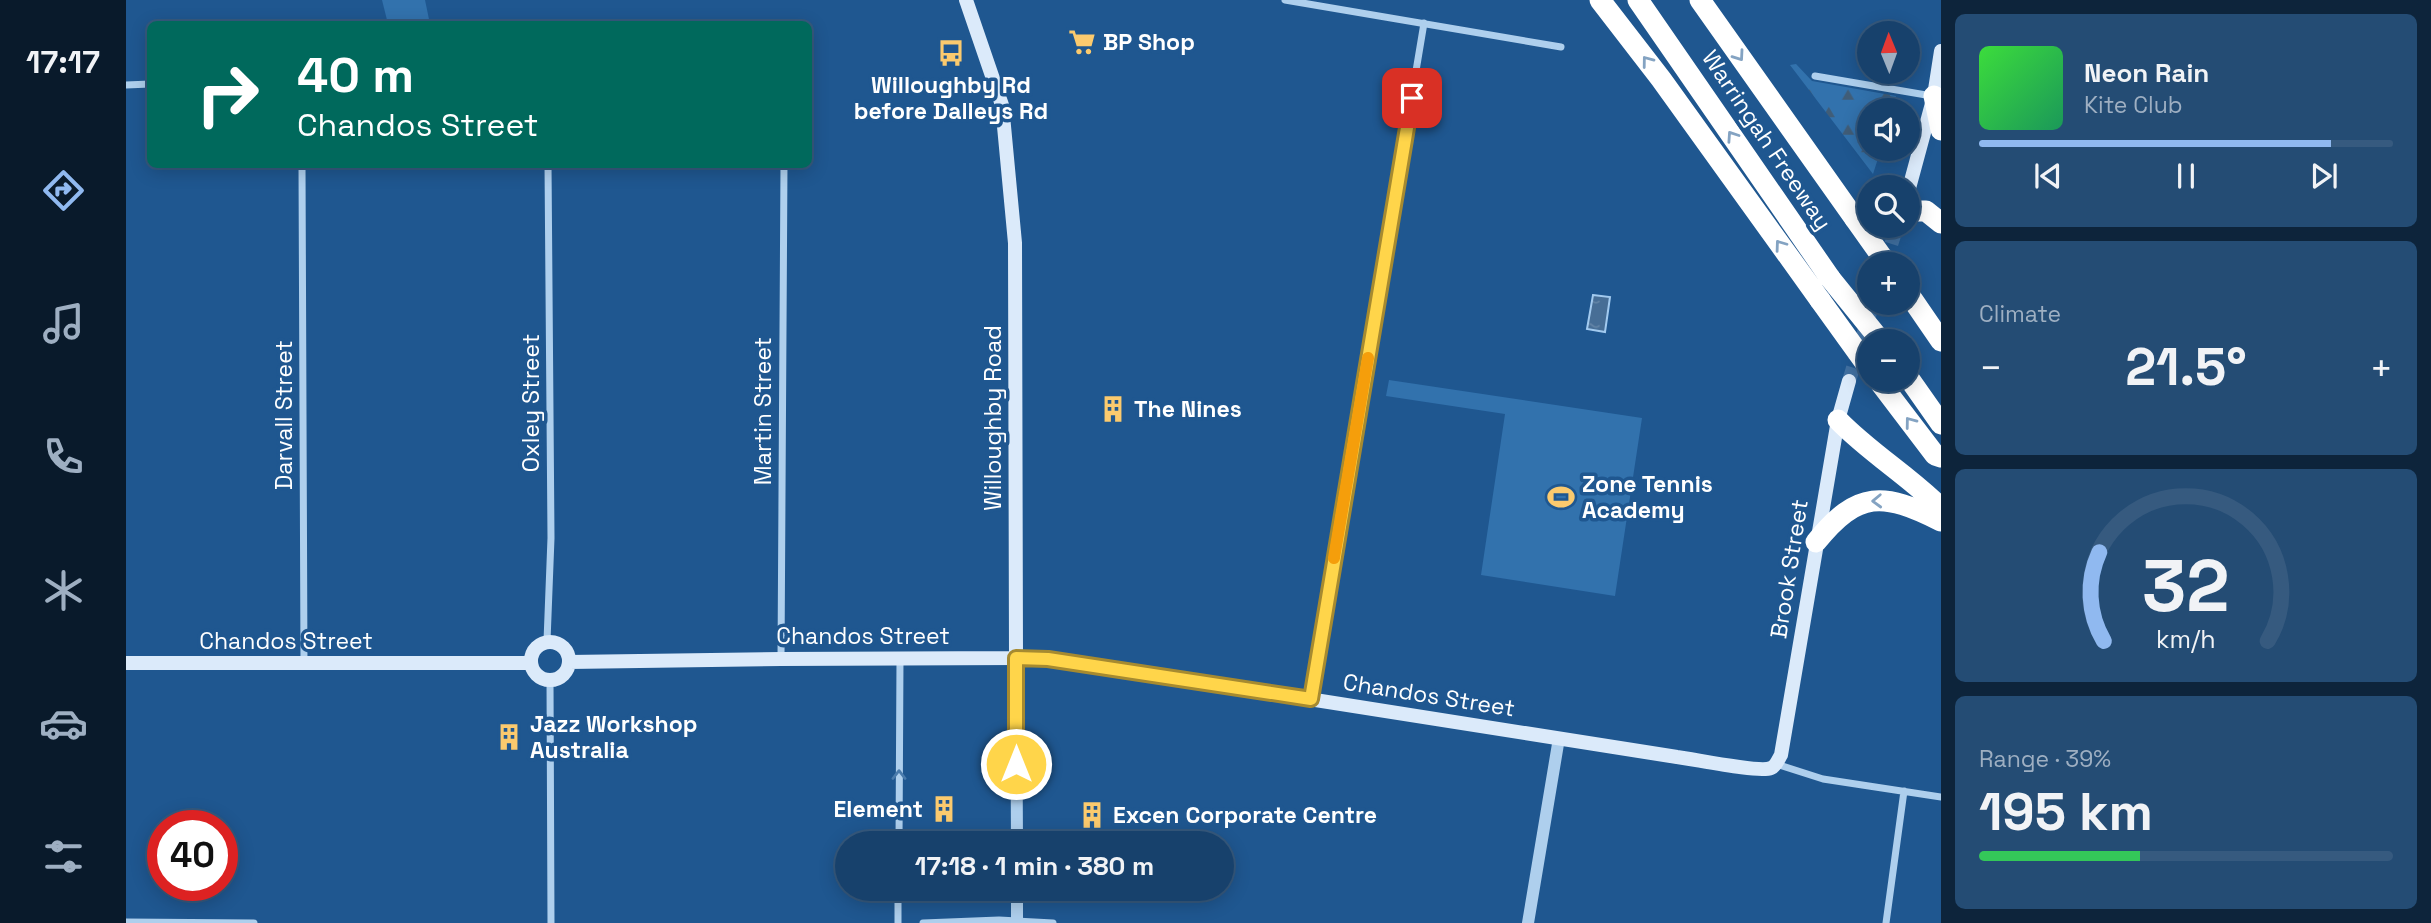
<!DOCTYPE html>
<html lang="en">
<head>
<meta charset="utf-8">
<style>
  body { margin:0; font-family:"Space Grotesk",sans-serif; background:#244c74; color:#f1f3f6; height:100vh; display:flex; flex-direction:column; font-size:26px; white-space:nowrap }
  * { box-sizing:border-box; margin:0 }
  p { font-size:23px; color:#9eafc2 }
  .icon { flex:none; width:38px; height:38px; fill:none; stroke:currentColor; stroke-width:2; stroke-linecap:round; stroke-linejoin:round }
  .map { position:relative; flex:1; overflow:hidden }
  .panel { display:flex; flex-direction:column; gap:14px; padding:14px; background:#0d243b; width:490px }
  .panel>* { flex:none }
  .banner { position:absolute; left:21px; top:21px; width:665px; height:147px; border-radius:10px; box-shadow:0 4px 18px #0003,0 0 0 2px #365a7f; background:#00695c; color:#fff; overflow:hidden }
  .needle { width:46px; rotate:359deg }
  .fabs { position:absolute; left:1731px; top:21px; display:grid; gap:14px }
  .fabs a { display:grid; place-items:center; width:63px; height:63px; border-radius:50%; background:#17416c; box-shadow:0 4px 18px #0003,0 0 0 2px #365a7f; font-size:35px }
  .speed { position:absolute; left:21px; top:810px; display:flex; gap:14px; font-size:35px; font-weight:700; text-align:center }
  .speed>* { display:grid; place-content:center; width:91px; height:91px; border-radius:50%; background:#17416c; box-shadow:0 4px 18px #0003,0 0 0 2px #365a7f; line-height:1 }
  .speed .limit { border:10px solid #d22; background:#fff; color:#111 }
  .pin { position:absolute; display:grid; place-items:center; width:60px; height:60px; color:#fff; margin:-30px; border-radius:14px; box-shadow:0 4px 10px #0006 }
  .me { position:absolute; width:77px; margin:-38px; rotate:0deg; stroke-linejoin:round; filter:drop-shadow(0 0 5px #0008) }
  .turn { display:flex; align-items:center; gap:24px; height:147px; padding:0 35px; font-size:32px }
  .turn .icon { width:91px; height:91px; stroke-width:2.5 }
  .turn b { display:block; font-size:49px; line-height:60px }
  .big { font-size:52px; font-weight:700; line-height:1.1 }
  .panel .card { flex:1; display:flex; flex-direction:column; justify-content:center; gap:10px; min-width:0; padding:0 24px; border-radius:10px; background:#244c74 }
  .panel .dial { align-items:center; gap:0 }
  .dial svg { height:182px; overflow:visible; fill:none; stroke:#365a7f; stroke-width:7; stroke-linecap:round; text-anchor:middle }
  .dial text { fill:#f1f3f6; stroke:none }
  .song { display:flex; align-items:center; gap:21px }
  .cover { width:84px; height:84px; border-radius:10px; background:linear-gradient(135deg,hsl(120 70% 55%),hsl(150 70% 35%)) }
  .played { height:7px; border-radius:4px; background:linear-gradient(90deg,#90b9f0 85%,#365a7f 85%) }
  .keys { display:flex; justify-content:space-around; direction:ltr }
  .heat { display:flex; justify-content:space-between; align-items:center; font-size:38px; direction:ltr }
  .charge { height:10px; border-radius:5px; background:linear-gradient(90deg,#34c759 39%,#365a7f 0) }
  .trip { position:absolute; left:709px; top:831px; width:399px; height:70px; border-radius:35px; background:#17416c; box-shadow:0 4px 18px #0003,0 0 0 2px #365a7f; font-weight:700; line-height:70px; text-align:center }
  main { display:flex; flex:1; min-height:0 }
  .tab-bar { display:flex; flex-direction:column; width:126px; justify-content:space-around; align-items:center; background:#091a2b; color:#9eafc2 }
  .tab-bar .icon { width:49px; height:49px }
  .tab-bar .active { color:#90b9f0 }
  .tab-bar b { font-size:32px; color:#f1f3f6 }
  .map>svg:first-child { display:block }
</style>
</head>
<body>
<main>
<nav class="tab-bar">
<b>17:17</b>
<svg class="icon active" aria-label="directions" viewBox="0 0 24 24"><path d="M12 3l9 9-9 9-9-9zM9 14v-3h6M13 9l2 2-2 2"/></svg>
<svg class="icon" aria-label="music" viewBox="0 0 24 24"><path d="M9 18V5l10-2v13"/><circle cx="6" cy="18" r="3"/><circle cx="16" cy="16" r="3"/></svg>
<svg class="icon" aria-label="phone" viewBox="0 0 24 24"><path d="M5 4h4l2 5-3 2q2 4 5 5l2-3 5 2v4C11 20 4 13 5 4z"/></svg>
<svg class="icon" aria-label="climate" viewBox="0 0 24 24"><path d="M12 3v18M4 7l16 10M4 17L20 7"/></svg>
<svg class="icon" aria-label="car" viewBox="0 0 24 24"><path d="M5 17H2v-5l4-1 3-4h7l3 4 3 1v5h-3M9 17h6M6 11h13"/><circle cx="7" cy="17" r="2"/><circle cx="17" cy="17" r="2"/></svg>
<svg class="icon" aria-label="filters" viewBox="0 0 24 24"><path d="M4 7h16M4 17h16"/><circle cx="9" cy="7" r="2"/><circle cx="15" cy="17" r="2"/></svg>
</nav>
<div class="map">
<svg width="1815" height="923" viewBox="0 0 1815 923">
  <defs>
    <pattern id="forest-firs" width="22" height="20" patternUnits="userSpaceOnUse" patternTransform="scale(1.75)"><rect width="22" height="20" fill="#3272ad"/><path d="M5 1l3.5 6h-7zM16 11l3.5 6h-7z" fill="#405d78"/></pattern>
    <pattern id="water-ripples" width="26" height="14" patternUnits="userSpaceOnUse" patternTransform="scale(1.75)"><rect width="26" height="14" fill="#476e96"/><path d="M2 4q2-2 4 0t4 0M15 11q2-2 4 0t4 0" fill="none" stroke="#6384a6"/></pattern>
  </defs>
  <rect width="100%" height="100%" fill="#1f5790"/>
  <path fill="url(#forest-firs)" d="M1670 64 1686 81 1770 96 1767 110H1743V149H1755L1747 174 1664 65Z"/>
  <path fill="#3272ad" d="M256 0H299L304 24H262Z
    M1263 380 1516 418 1489 596 1355 575 1379 414 1260 396Z"/>
  <path fill="url(#water-ripples)" stroke="#a2caef" stroke-width="2" d="M1467 295 1484 297 1479 332 1461 329Z"/>
  <g fill="none" stroke-linecap="round" stroke-linejoin="round">
    <path stroke="#4170a1" stroke-width="14" stroke-dasharray="14 7" stroke-linecap="butt" d="M1759 264 1771 226
      M1723 381 1747 303"/>
    <path stroke="#aecfed" stroke-width="7" d="M1159 0 1435 47
      M1689 76 1806 96
      M0 85 24 84
      M176 164 178 664
      M421 641 425 538 422 164
      M655 659 658 164
      M424 680 425 923
      M1185 699 1298 23
      M1650 764 1697 779 1815 797
      M773 844 774 659
      M0 922 128 923
      M772 923V889
      M797 923 873 920 927 923
      M1760 923 1778 791"/>
    <path stroke="#aecfed" stroke-width="12" d="M890 658 891 844
      M891 889V923
      M1402 923 1433 738"/>
    <path stroke="#dbeafa" stroke-width="14" d="M840 0 876 105 889 243 890 658
      M1782 192 1808 96 1815 51
      M405 661a19 19 0 1 1 38 0a19 19 0 1 1-38 0Z
      M443 662 655 659 922 658 1551 757C1568 759 1633 773 1645 768 1650 766 1652 760 1655 755L1712 420 1723 381
      M0 663H405"/>
    <path stroke="#fff" stroke-width="21" d="M1474 0 1535 79 1694 300
      M1512 0 1704 278
      M1574 0 1729 219
      M1808 96 1815 130
      M1782 211H1800L1815 223
      M1782 293 1815 341
      M1782 377 1815 424
      M1752 380 1809 455 1815 457
      M1712 420C1744 453 1783 476 1815 508
      M1690 542C1732 490 1757 492 1815 521"/>
    <path stroke="#fff" stroke-width="21" d="M1729 219 1761 264
      M1704 278 1755 341
      M1694 300 1743 368"/>
  </g>
  <defs><path id="oneway-chevron" d="M-2-3.5L2.5 0L-2 3.5" fill="none" stroke-width="1.6" stroke-linecap="round" stroke-linejoin="round" transform="scale(1.75)"/></defs>
  <g stroke="#84a3c2">
    <use href="#oneway-chevron" transform="translate(1613 56) rotate(55)"/>
    <use href="#oneway-chevron" transform="translate(1521 61) rotate(-127)"/>
    <use href="#oneway-chevron" transform="translate(1606 136) rotate(-124)"/>
    <use href="#oneway-chevron" transform="translate(1654 245) rotate(-126)"/>
    <use href="#oneway-chevron" transform="translate(1784 422) rotate(-127)"/>
    <use href="#oneway-chevron" transform="translate(1751 501) rotate(178)"/>
  </g>
  <use stroke="#4a7bac" href="#oneway-chevron" transform="translate(773 775) rotate(-90)"/>
  <g fill="none" stroke-linecap="round" stroke-linejoin="round">
    <defs>
      <path id="route" d="M890 764V658L922 659 1185 699 1286 98"/>
    </defs>
    <use href="#route" stroke="#a68a30" stroke-width="18"/>
    <use href="#route" stroke="#ffd54a" stroke-width="12"/>
    <path stroke="#f59e0b" stroke-width="12" d="M1208 558 1242 358"/>
  </g>
  <defs>
    <symbol id="supermarket-bare" viewBox="-9 -9 18 18"><path d="M-6-5.5h2.5l.6 2H6L4.5 2H-2.5L-4.4-4H-6ZM-1.5 3.2a1.3 1.3 0 1 0 .1 0ZM3 3.2a1.3 1.3 0 1 0 .1 0Z" fill="#fbca6e" stroke="#1f5790" stroke-width="2.5" paint-order="stroke"/></symbol>
    <symbol id="bus-bare" viewBox="-9 -9 18 18"><path d="M-5-6H5V4H4V6H2V4H-2V6H-4V4H-5ZM-3.5-4V0h7V-4ZM-3.5 1.2v1.5H-2V1.2ZM2 1.2v1.5H3.5V1.2Z" fill="#fbca6e" stroke="#1f5790" stroke-width="2.5" paint-order="stroke"/></symbol>
    <symbol id="building-bare" viewBox="-9 -9 18 18"><path d="M-4-6H4V6H1V3H-1V6H-4ZM-2.5-4.3h1.7v1.8h-1.7ZM.8-4.3h1.7v1.8H.8ZM-2.5-1h1.7V.8h-1.7ZM.8-1h1.7V.8H.8Z" fill="#fbca6e" stroke="#1f5790" stroke-width="2.5" paint-order="stroke"/></symbol>
    <symbol id="stadium-bare" viewBox="-9 -9 18 18"><path d="M0-5a6.5 5 0 1 0 0 10a6.5 5 0 1 0 0-10ZM-3.5-1.8h7v3.6h-7Z" fill="#fbca6e" stroke="#1f5790" stroke-width="2.5" paint-order="stroke"/></symbol>
  </defs>
  <g fill-rule="evenodd">
    <use href="#supermarket-bare" x="937" y="23" width="38" height="38"/>
    <use href="#bus-bare" x="806" y="34" width="38" height="38"/>
    <use href="#building-bare" x="968" y="390" width="38" height="38"/>
    <use href="#stadium-bare" x="1416" y="478" width="38" height="38"/>
    <use href="#building-bare" x="364" y="718" width="38" height="38"/>
    <use href="#building-bare" x="799" y="790" width="38" height="38"/>
    <use href="#building-bare" x="947" y="796" width="38" height="38"/>
  </g>
  <g text-anchor="middle" stroke-width="7" stroke-linejoin="round" paint-order="stroke">
    <g font-size="23" font-weight="bold" fill="#fff" stroke="#1f5790" text-anchor="start">
      <text x="977" y="50">BP Shop</text>
      <text x="825" y="93" text-anchor="middle">Willoughby Rd<tspan x="825" dy="26">before Dalleys Rd</tspan></text>
      <text x="1008" y="417">The Nines</text>
      <text x="1456" y="492">Zone Tennis<tspan x="1456" dy="26">Academy</tspan></text>
      <text x="404" y="732">Jazz Workshop<tspan x="404" dy="26">Australia</tspan></text>
      <text x="797" y="817" text-anchor="end">Element</text>
      <text x="987" y="823">Excen Corporate Centre</text>
    </g>
    <g font-size="23" fill="#fff" stroke="#1f5790">
      <text transform="translate(1641 140) rotate(56)" y="8">Warringah Freeway</text>
      <text transform="translate(405 403) rotate(-90)" y="8">Oxley Street</text>
      <text transform="translate(637 411) rotate(-90)" y="8">Martin Street</text>
      <text transform="translate(158 415) rotate(-90)" y="8">Darvall Street</text>
      <text transform="translate(867 418) rotate(-90)" y="8">Willoughby Road</text>
      <text transform="translate(1663 569) rotate(-81)" y="8">Brook Street</text>
      <text x="737" y="644">Chandos Street</text>
      <text x="160" y="649">Chandos Street</text>
      <text transform="translate(1303 695) rotate(9)" y="8">Chandos Street</text>
    </g>
  </g>
</svg>
<div class="fabs">
<a><svg class="needle" viewBox="-14 -14 28 28"><path d="M0-13l5 13h-10z" fill="#e53935"/><path d="M0 13l5-13h-10z" fill="#9eafc2"/></svg></a>
<a><svg class="icon" aria-label="sound" viewBox="0 0 24 24"><path d="M4 9h4l5-4v14l-5-4H4zM17 9q2 3 0 6"/></svg></a>
<a><svg class="icon" aria-label="search" viewBox="0 0 24 24"><circle cx="10" cy="10" r="6"/><path d="M15 15l6 6"/></svg></a>
<a>+</a>
<a>−</a>
</div>
<div class="speed"><div class="limit">40</div></div>
<div class="pin" style="left:1286px;top:98px;background:#d93025"><svg class="icon" aria-label="arrive" viewBox="0 0 24 24"><path d="M6 21V4h12l-3 4 3 4H6"/></svg></div>
<svg class="me" style="left:890px;top:764px" viewBox="-20 -20 40 40"><circle r="17" fill="#ffd54a" stroke="#fff" stroke-width="3"/><path d="M0-11L8 9 0 5-8 9z" fill="#fff"/></svg>
<div class="trip">17:18 · 1 min · 380 m</div>
<div class="banner">
<div class="turn"><svg class="icon" aria-label="right" viewBox="0 0 24 24"><path d="M7 20v-9h11M14 6l5 5-5 5"/></svg><div><b>40 m</b>Chandos Street</div></div>
</div>
</div>
<section class="panel">
<div class="card">
<div class="song"><i class="cover"></i><div><b>Neon Rain</b><p>Kite Club</p></div></div>
<div class="played"></div>
<div class="keys"><svg class="icon" aria-label="previous" viewBox="0 0 24 24"><path d="M18 5L8 12l10 7zM5 5v14"/></svg><svg class="icon" aria-label="pause" viewBox="0 0 24 24"><path d="M8 5v14M16 5v14"/></svg><svg class="icon" aria-label="next" viewBox="0 0 24 24"><path d="M6 5l10 7-10 7zM19 5v14"/></svg></div>
</div>
<div class="card"><p>Climate</p>
<div class="heat"><a>−</a><b class="big">21.5°</b><a>+</a></div>
</div>
<div class="card dial"><svg viewBox="0 0 100 80">
<path d="M14 69A42 42 0 1 1 86 69"/>
<path d="M14 69A42 42 0 0 1 12 30" stroke="#90b9f0"/>
<text x="50" y="56" font-size="32" font-weight="700">32</text>
<text x="50" y="72" font-size="11">km/h</text>
</svg></div>
<div class="card"><p>Range · 39%</p><b class="big">195 km</b><div class="charge"></div></div>
</section>
</main>
</body>
</html>
